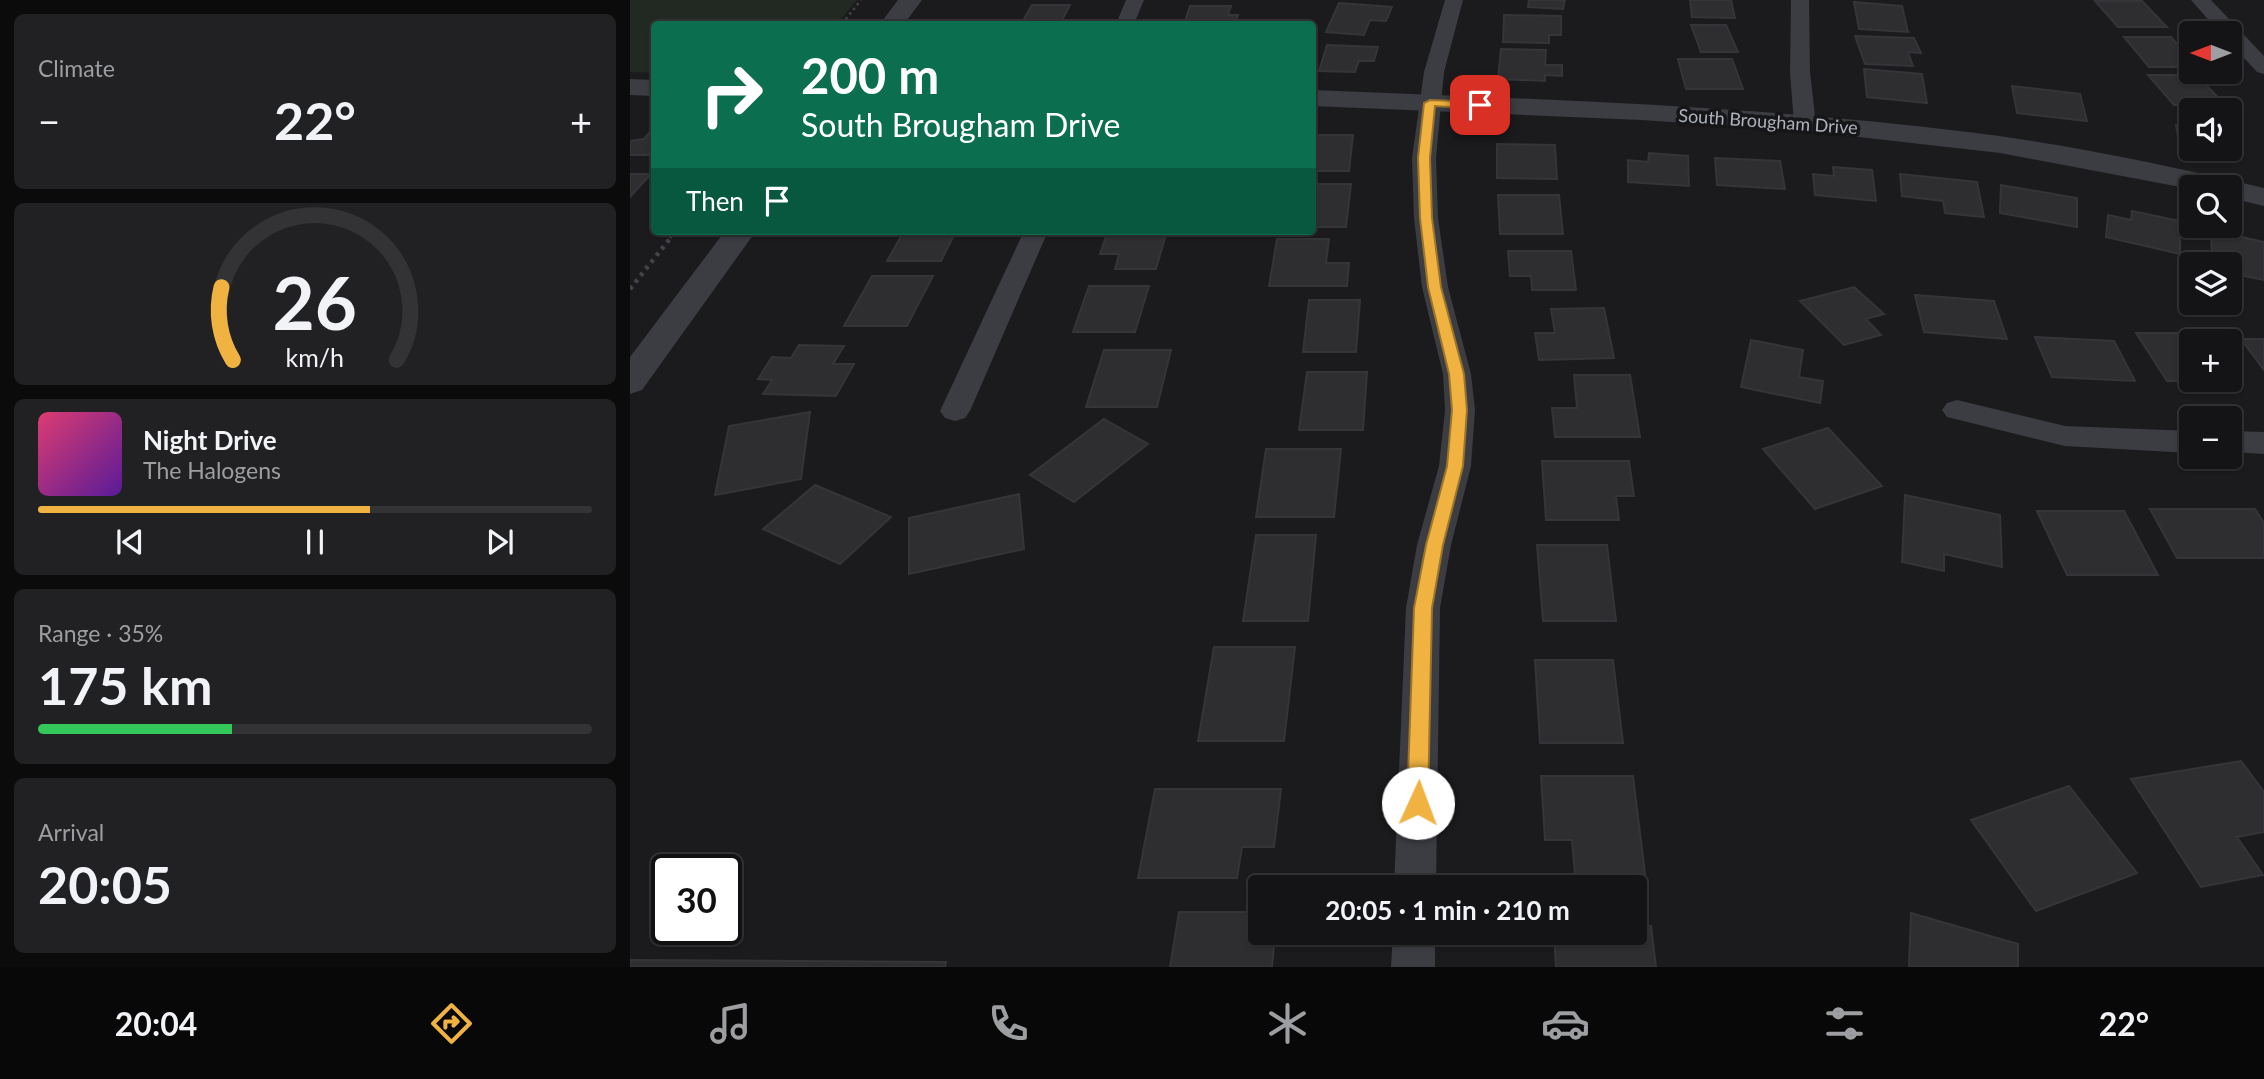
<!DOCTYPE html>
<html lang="en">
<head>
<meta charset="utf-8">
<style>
  body { margin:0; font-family:Lato,sans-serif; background:#212123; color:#f1f3f6; height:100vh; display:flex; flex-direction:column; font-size:26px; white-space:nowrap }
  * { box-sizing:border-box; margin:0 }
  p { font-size:23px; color:#9d9ea1 }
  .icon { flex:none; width:38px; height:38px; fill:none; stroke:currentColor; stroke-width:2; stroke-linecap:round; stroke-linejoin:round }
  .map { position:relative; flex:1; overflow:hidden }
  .side { display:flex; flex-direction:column; gap:14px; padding:14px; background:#0b0b0c; width:630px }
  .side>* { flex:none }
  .banner { position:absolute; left:21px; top:21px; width:665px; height:214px; border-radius:7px; box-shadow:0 2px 5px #0004,0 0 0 2px #333335; background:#0b6e4f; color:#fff; overflow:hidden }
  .needle { width:46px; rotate:270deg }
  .tools { position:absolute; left:1549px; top:21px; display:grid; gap:14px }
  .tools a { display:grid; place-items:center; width:63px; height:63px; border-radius:7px; background:#141416; box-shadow:0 2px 5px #0004,0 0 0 2px #333335; font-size:35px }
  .speed { position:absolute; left:21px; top:854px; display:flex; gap:14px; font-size:35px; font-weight:700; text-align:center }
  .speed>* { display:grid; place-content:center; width:91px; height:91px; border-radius:50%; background:#141416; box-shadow:0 2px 5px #0004,0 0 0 2px #333335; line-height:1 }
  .speed .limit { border:4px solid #111; border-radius:10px; background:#fff; color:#111 }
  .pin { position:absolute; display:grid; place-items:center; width:60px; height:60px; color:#fff; margin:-30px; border-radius:14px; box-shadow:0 4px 10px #0006 }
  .me { position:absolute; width:77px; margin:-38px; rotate:2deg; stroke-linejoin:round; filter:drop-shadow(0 0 5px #0008) }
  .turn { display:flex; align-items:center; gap:24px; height:147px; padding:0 35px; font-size:32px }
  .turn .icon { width:91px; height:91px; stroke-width:2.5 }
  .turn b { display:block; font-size:49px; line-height:60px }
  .then { display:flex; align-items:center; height:66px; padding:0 35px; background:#0003; gap:14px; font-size:26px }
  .big { font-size:52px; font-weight:700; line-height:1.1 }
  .side .tile { flex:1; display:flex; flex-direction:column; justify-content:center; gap:10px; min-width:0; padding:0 24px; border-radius:10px; background:#212123 }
  .side .dial { align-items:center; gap:0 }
  .dial svg { height:182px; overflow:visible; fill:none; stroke:#333335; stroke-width:7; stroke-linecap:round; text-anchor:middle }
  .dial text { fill:#f1f3f6; stroke:none }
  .song { display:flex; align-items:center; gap:21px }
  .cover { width:84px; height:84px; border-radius:10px; background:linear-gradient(135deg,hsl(340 70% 55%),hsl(270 70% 35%)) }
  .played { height:7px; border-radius:4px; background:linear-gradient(90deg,#f0b240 60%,#333335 60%) }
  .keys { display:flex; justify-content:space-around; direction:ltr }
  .heat { display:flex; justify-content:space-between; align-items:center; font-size:38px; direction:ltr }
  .charge { height:10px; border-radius:5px; background:linear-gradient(90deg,#34c759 35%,#333335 0) }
  .trip { position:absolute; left:618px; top:875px; width:399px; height:70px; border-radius:7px; background:#141416; box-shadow:0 2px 5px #0004,0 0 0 2px #333335; font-weight:700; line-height:70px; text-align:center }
  .dock { display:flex; height:112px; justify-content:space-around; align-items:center; background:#080809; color:#9d9ea1 }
  .dock .icon { width:49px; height:49px }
  .dock .on { color:#f0b240 }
  .dock b { font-size:32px; color:#f1f3f6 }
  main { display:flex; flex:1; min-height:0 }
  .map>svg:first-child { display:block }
</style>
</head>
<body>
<main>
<section class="side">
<div class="tile"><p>Climate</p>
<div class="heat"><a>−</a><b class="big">22°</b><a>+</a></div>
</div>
<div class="tile dial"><svg viewBox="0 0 100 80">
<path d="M14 69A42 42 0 1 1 86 69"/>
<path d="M14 69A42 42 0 0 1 9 37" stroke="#f0b240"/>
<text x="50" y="56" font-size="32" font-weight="700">26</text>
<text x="50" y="72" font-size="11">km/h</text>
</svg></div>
<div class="tile">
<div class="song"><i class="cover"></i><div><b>Night Drive</b><p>The Halogens</p></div></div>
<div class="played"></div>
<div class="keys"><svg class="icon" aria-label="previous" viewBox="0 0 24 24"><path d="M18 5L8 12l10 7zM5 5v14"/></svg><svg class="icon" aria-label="pause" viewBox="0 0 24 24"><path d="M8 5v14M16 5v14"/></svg><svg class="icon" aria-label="next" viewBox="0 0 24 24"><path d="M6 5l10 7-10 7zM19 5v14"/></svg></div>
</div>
<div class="tile"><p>Range · 35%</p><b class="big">175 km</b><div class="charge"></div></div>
<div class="tile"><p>Arrival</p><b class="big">20:05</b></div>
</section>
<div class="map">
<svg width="1634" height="967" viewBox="0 0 1634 967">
  <rect width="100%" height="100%" fill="#1b1b1d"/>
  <path fill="#212922" d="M0 0H227L207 24H24V73L0 72Z"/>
  <path fill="#2e2e31" stroke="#353539" stroke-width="2" d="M899 0H935L933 9 898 7Z
    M1060 0H1101L1105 18 1062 17Z
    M1465 1H1512L1537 27H1488Z
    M1224 2 1272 6 1278 32 1229 29Z
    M709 3 762 7 756 21 740 20 734 35 696 32Z
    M402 5H440L430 24H391Z
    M560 6H601L598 15H608L605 24H554Z
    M874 15 931 16V35H919V43L873 42Z
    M1061 25H1096L1108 52H1071Z
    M1225 36 1284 38 1291 53 1278 52 1283 66 1235 64Z
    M1494 37H1541L1561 60V67H1519Z
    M697 45 748 47 744 61H729L725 72 689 71Z
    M871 49 916 50 915 65H932V76L915 75V81L868 79Z
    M1048 59H1102L1113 89H1056Z
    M1234 69 1292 74 1297 103 1237 97Z
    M1518 75H1567L1595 105H1544Z
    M1382 86 1450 94 1457 121 1387 113Z
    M1546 125 1561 128V149H1600V141L1604 157 1550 149Z
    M24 127V155H0V141L14 139Z
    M682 135H723L719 171H682Z
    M867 144 925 145 927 179 867 178Z
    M1019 153 1058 156 1059 186 998 182V160L1018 162Z
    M1085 158 1150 161 1155 189 1087 185Z
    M1203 167 1242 170 1246 201 1185 195 1183 174 1204 176Z
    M0 174H21L0 197Z
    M1270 174 1347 182 1354 217 1315 213 1313 201 1272 196Z
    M682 184H721L716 227H682Z
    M1371 185 1447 198V227L1370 213Z
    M868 195H929L933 234H870Z
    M1502 211 1550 221V254L1476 237 1478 215 1501 220Z
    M1581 230 1634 242V280L1614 276 1613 265 1582 258Z
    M274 231H326L311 261H257Z
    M478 231H537L526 269H485L489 254H470Z
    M647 239H699L696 263H719L717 286H639Z
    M878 251H941L946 290H902L901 276H880Z
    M242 276H303L277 326H214Z
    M459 286H519L505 332H443Z
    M1224 287 1254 314 1236 319 1251 335 1214 345 1170 301Z
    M1285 295 1364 301 1377 339 1294 332Z
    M679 300H730L726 352H673Z
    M974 308 984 358 909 360 905 333H925L921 309Z
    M1506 333H1575L1581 341H1561V380L1572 381H1537Z
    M1405 337 1484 341 1505 381 1422 377Z
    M1611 339H1634V370Z
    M1121 340 1173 350 1169 377 1193 381 1190 403 1111 387Z
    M169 345 214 346 203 364H224L206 396 133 394 142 380 128 379 142 357 161 358Z
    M474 350H541L527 407H456Z
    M677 372H737L733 430H669Z
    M944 375H1000L1010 437H925L922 408H947Z
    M180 412 171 479 85 495 99 426Z
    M474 419 518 444 444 502 400 475Z
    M1198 428 1252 486 1185 509 1133 449Z
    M636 449H711L704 517H626Z
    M912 461H999L1004 496H986L989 520H916Z
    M185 485 261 517 210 564 133 529Z
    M389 494 394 549 279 574V518Z
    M1275 495 1370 515 1372 567 1314 554V571L1272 562Z
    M1520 509H1625L1634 523V558H1547Z
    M1407 511H1494L1528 575H1437Z
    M626 535H686L678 621H613Z
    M907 545H977L986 621H913Z
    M584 647H665L654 741H568Z
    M905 660H983L993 743H910Z
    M1611 761 1634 792V832L1607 837 1633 875 1571 887 1501 779Z
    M911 776H1003L1015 874H945L942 840H915Z
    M1439 786 1507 873 1406 911 1341 820Z
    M525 789H651L644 847H612L607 878H508Z
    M549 912H630V933H645L642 967H540Z
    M1281 913 1388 944V967H1279Z
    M1004 926H1021L1026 967H926L924 933H1004Z
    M0 960 316 962 315 967H0Z"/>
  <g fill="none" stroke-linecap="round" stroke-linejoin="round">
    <path stroke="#424449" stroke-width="2.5" stroke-dasharray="2.5 3.5" stroke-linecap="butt" d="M212 24 231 0
      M40 238 46 231"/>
    <path stroke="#424449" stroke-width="4.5" stroke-dasharray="3.5 5" stroke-linecap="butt" d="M0 289 42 236"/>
    <path fill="#3c3d42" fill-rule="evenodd" d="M496 0H514L504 24H486Z
      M815 0H833L814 72 806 158 808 218 818 287 841 374 845 410 841 466 821 545 810 608 806 887H764L776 608 787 545 809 466 815 410 813 374 792 287 784 218 782 158 794 72Z
      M1161 0H1179L1180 72 1186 124 1183 129H1167L1164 124 1160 72Z
      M1561 0H1581L1634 56V74L1627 72 1600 43V33H1590Z
      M394 231H418L340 411 335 418 325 421 315 418 310 411Z
      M1327 400 1435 426 1561 431V453L1435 446 1317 417 1312 410 1317 403Z
      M1600 431 1634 432V454L1600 452Z
      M763 933H805V967H761Z"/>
    <path fill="#3c3d42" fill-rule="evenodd" d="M268 0H292L274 24H250Z
      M0 79 24 80V96L0 95Z
      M682 90C901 99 1120 105 1338 132 1437 144 1536 165 1634 188V206L1600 198V187L1561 189 1370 153 1176 131 1011 120 682 106Z
      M95 231H126L12 390 0 394V357Z"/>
  </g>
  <path fill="#f0b240" stroke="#9c742a" stroke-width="2" d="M800 100 850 102 856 105 850 109 805 106 800 158 802 218 811 287 834 374 837 410 833 466 813 545 802 608 798 803 795 810 788 813 780 810 777 803 784 608 796 545 817 466 822 410 819 374 798 287 790 218 788 158 794 103Z"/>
  <g text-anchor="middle" stroke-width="7" stroke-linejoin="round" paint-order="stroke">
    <g font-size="18" fill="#aeb2bc" stroke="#161618">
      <text transform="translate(1138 122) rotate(4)" y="6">South Brougham Drive</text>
    </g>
  </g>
</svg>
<div class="tools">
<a><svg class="needle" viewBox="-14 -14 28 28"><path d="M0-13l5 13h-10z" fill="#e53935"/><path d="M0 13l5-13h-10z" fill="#9d9ea1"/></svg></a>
<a><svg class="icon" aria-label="sound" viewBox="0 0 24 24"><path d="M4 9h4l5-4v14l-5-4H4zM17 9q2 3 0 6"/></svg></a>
<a><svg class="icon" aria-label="search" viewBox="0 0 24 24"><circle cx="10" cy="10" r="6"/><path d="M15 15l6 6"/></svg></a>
<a><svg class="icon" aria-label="layers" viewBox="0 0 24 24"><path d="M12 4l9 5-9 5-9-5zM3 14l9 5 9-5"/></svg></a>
<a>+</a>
<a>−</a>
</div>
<div class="speed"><div class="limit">30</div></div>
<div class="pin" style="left:850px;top:105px;background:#d93025"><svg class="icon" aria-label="arrive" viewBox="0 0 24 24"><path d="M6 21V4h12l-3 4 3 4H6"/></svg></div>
<svg class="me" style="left:788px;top:803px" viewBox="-20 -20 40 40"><circle r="19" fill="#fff"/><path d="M0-13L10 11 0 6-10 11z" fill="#f0b240"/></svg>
<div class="trip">20:05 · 1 min · 210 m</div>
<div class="banner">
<div class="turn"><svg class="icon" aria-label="right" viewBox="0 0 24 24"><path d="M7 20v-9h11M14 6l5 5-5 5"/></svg><div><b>200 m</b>South Brougham Drive</div></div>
<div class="then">Then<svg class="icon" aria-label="arrive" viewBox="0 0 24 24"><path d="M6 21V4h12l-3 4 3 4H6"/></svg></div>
</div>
</div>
</main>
<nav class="dock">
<b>20:04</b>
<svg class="icon on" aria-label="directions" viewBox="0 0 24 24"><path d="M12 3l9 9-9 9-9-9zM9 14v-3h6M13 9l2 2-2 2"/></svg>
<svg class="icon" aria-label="music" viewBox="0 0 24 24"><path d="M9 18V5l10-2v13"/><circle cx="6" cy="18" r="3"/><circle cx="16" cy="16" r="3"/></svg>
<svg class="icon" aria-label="phone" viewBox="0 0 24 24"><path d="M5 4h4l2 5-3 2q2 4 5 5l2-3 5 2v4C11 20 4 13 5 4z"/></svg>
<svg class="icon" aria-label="climate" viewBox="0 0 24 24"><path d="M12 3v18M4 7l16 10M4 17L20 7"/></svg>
<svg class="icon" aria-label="car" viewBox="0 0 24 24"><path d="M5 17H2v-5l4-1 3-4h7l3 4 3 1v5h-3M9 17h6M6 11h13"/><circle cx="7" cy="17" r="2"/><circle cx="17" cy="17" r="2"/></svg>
<svg class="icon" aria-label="filters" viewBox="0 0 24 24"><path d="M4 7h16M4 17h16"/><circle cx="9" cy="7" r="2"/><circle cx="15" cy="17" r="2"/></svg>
<b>22°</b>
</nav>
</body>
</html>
